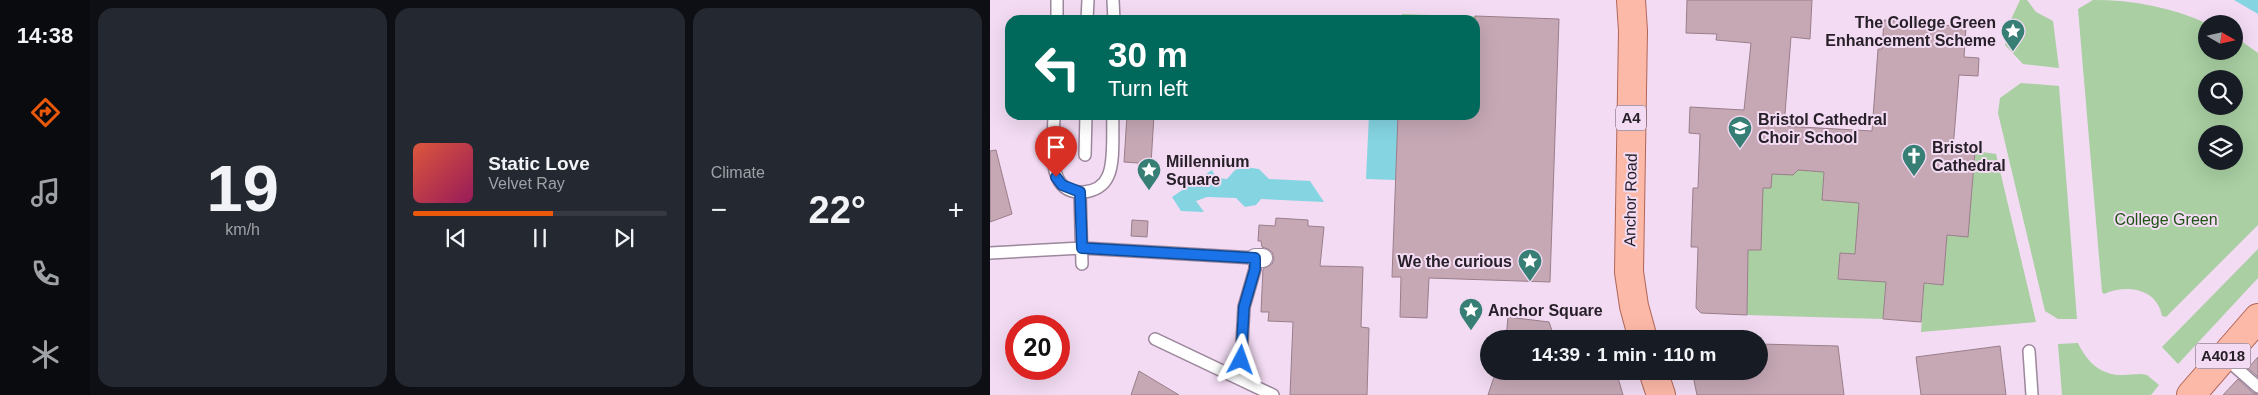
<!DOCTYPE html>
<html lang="en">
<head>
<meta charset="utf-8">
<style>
  body { margin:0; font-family:Arial,sans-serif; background:#242831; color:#f1f3f6; height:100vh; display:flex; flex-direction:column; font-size:19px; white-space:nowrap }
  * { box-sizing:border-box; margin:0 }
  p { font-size:16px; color:#9ea1a6 }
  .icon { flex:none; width:28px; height:28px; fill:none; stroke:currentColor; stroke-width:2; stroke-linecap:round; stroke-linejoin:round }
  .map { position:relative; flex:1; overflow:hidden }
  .panel { display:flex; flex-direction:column; gap:8px; padding:8px; background:#0d0f14; width:900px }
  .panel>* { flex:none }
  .top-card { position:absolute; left:15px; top:15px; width:475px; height:105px; border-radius:15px; box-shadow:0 5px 20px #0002; background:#00695c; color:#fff; overflow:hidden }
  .needle { width:32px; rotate:99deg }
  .controls { position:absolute; left:1208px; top:15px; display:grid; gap:10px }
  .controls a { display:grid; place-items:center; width:45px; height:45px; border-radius:50%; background:#171b24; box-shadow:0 5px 20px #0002; font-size:25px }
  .speed { position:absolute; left:15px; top:315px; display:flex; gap:10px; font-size:25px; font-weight:700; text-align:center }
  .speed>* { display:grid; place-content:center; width:65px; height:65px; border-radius:50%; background:#171b24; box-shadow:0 5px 20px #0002; line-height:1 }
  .speed .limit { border:8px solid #d22; background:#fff; color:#111 }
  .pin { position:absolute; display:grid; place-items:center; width:42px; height:42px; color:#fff; margin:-51px -21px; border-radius:50% 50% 50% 0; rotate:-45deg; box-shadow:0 0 5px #0007 }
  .pin .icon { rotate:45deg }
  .me { position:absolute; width:55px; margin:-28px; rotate:4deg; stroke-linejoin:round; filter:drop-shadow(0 0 4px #0008) }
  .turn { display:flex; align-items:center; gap:18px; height:105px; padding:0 20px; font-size:22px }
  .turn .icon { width:65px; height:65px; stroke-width:2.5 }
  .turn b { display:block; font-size:35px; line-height:42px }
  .big { font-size:38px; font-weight:600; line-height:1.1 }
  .panel .card { flex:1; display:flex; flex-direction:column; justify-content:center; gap:8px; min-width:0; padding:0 18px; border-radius:15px; background:#242831 }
  .panel .dial { align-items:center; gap:0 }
  .dial b { font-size:65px; line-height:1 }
  .song { display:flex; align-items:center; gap:15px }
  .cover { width:60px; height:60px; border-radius:8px; background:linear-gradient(135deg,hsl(10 70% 55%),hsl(330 70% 35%)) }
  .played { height:5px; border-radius:2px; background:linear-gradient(90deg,#ea580c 55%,#363941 55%) }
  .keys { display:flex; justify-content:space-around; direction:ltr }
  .heat { display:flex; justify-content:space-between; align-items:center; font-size:28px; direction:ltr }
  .panel .tiles { flex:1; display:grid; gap:8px; grid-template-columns:repeat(3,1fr) }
  .trip { position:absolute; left:490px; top:330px; width:288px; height:50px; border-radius:25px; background:#171b24; box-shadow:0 5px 20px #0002; font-weight:600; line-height:50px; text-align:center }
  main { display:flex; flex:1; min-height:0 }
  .tab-bar { display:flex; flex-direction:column; width:90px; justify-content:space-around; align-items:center; background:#090b0e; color:#9ea1a6 }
  .tab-bar .icon { width:35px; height:35px }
  .tab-bar .active { color:#ea580c }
  .tab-bar b { font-size:22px; color:#f1f3f6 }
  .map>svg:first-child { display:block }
</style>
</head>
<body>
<main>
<nav class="tab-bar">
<b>14:38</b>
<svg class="icon active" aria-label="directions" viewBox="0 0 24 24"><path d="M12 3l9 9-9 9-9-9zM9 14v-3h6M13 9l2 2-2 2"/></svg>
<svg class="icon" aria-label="music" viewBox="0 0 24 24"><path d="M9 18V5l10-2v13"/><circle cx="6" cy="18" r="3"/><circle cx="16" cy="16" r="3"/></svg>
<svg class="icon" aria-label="phone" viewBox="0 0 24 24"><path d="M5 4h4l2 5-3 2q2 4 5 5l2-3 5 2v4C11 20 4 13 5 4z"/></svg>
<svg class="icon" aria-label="climate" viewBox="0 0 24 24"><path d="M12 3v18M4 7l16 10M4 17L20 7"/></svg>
</nav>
<section class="panel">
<div class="tiles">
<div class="card dial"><b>19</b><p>km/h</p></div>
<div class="card">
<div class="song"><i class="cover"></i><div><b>Static Love</b><p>Velvet Ray</p></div></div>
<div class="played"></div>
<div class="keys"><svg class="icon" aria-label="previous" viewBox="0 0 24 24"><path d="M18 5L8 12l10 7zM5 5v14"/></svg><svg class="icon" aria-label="pause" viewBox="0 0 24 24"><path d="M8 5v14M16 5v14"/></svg><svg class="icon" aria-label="next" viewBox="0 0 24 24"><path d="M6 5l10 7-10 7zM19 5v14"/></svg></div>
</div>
<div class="card"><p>Climate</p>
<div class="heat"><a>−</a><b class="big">22°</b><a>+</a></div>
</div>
</div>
</section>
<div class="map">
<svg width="1268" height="395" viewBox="0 0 1268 395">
  <rect width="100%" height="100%" fill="#f2dbf3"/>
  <path fill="#a9cfa2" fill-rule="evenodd" d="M1030 0H1037L1046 12 1063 21 1069 68 1033 64 1015 45 1018 26Z
    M1103 0C1143 0 1181 7 1218 24H1216V51H1244V36L1268 53V225L1176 317 1172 316C1167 288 1136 284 1114 294L1112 292 1088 9ZM1216 79H1244V106H1216ZM1216 134H1244V161H1216Z
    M412 14 536 18 411 20Z
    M1031 83 1069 86 1087 319H1068L1055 311 1008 113 1010 98Z
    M985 151 1006 154 1046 322 931 332 934 283 953 285 957 235 978 236Z
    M782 169 834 171 832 200 883 204 867 234 865 254 850 253 848 278 896 282 893 319 757 315 758 250H771L772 197 765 188H781Z
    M1268 249V278L1188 364 1172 347Z
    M1088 343C1097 362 1111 376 1134 375 1142 375 1149 373 1157 375L1169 385 1161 395H1072L1068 344Z"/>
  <path fill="#85d4e2" d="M1244 0H1268V14Z
    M379 115H408L406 180 376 179Z
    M255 167 269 169 279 179 320 181 334 202 271 199 266 205 255 207 246 198 217 197 206 201 214 212 191 211 182 197 222 170 226 178 237 179 245 170Z"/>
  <path fill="#c6a8b5" stroke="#9a7e8a" d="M697 0H822L820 39 801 37 794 126 882 131 888 49H892L894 20 976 27 974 57 989 58 988 76 969 75 963 149 985 151 978 237 957 235 953 285 934 283 931 322 893 319 896 282 848 279 850 253 865 254 869 203 832 200 834 172 808 170 803 175 782 174 781 188H773L771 250H758L757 315 711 313 706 308 708 247H701L703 188H708L710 134 699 133 700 107 754 110 761 43 726 40 727 34 696 33Z
    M485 16 569 19 560 282 439 278 437 318 410 317 411 277H402L408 115H485Z
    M137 115H164L161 164 134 162Z
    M6 150 22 214 0 222V151Z
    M286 218 318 220V226L334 227 330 266 373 267 371 327 379 328 377 395H300L303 322 278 321 279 312H271L273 269 282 264 284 258 282 252 278 249 272 247 271 241H268L269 225 285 226Z
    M142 220 158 221 157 237 141 236Z
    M518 317 559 322 565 339H516Z
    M769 344 848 346 854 395H707L702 371H769Z
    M1010 346 1016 395H931L926 357Z
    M1268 357V377L1258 368Z
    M149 371 189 395H141Z
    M506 371H626L633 395H498Z
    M1248 379 1263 393 1268 395H1233Z"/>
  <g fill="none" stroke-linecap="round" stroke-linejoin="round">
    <defs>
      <path id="service" d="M123 0 124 20
        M67 20V0
        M97 20 98 0
        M64 115C64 140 53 195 94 192 104 191 114 186 118 176 125 162 122 131 123 115
        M95 155 96 115
        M90 192 92 264
        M0 253 92 248 265 258V269L254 307 250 378
        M165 339 283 395
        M1039 351 1042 395
        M1234 357 1268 387"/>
      <path id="pedestrian" d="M265 258H273"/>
      <path id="primary" d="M641 0 643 31 639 272 644 306 653 339
        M663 371 671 395
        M1201 395 1268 318"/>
    </defs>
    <use href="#service" stroke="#9c879c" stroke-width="14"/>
    <use href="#pedestrian" stroke="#9c879c" stroke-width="20"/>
    <use href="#primary" stroke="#b16556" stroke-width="30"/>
    <use href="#service" stroke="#fff" stroke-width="11"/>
    <use href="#pedestrian" stroke="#fff" stroke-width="18"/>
    <use href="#primary" stroke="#fdb9a8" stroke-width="28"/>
  </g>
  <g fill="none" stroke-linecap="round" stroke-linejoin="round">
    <defs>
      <path id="route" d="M66 177 72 185 90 192 92 248 265 258V269L254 307 251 360"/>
    </defs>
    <use href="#route" stroke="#114b97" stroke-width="12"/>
    <use href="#route" stroke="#1a73e8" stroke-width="9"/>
  </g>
  <defs>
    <symbol id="sight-pin" viewBox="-11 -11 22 30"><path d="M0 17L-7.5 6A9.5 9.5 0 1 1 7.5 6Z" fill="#377e75" stroke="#f2dbf3"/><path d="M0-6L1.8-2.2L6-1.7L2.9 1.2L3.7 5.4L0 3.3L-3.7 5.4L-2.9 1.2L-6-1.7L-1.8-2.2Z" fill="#fff"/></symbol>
    <symbol id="school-pin" viewBox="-11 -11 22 30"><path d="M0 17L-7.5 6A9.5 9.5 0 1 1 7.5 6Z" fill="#377e75" stroke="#f2dbf3"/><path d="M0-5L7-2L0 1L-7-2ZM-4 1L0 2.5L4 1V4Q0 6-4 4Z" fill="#fff"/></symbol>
    <symbol id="church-pin" viewBox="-11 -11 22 30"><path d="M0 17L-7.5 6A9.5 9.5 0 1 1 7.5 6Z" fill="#377e75" stroke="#f2dbf3"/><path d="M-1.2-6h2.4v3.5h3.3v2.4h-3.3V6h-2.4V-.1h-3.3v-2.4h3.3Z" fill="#fff"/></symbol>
  </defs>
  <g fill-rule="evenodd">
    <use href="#sight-pin" x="1009" y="17" width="28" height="38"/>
    <use href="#school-pin" x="736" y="114" width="28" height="38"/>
    <use href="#church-pin" x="910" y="142" width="28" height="38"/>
    <use href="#sight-pin" x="145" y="156" width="28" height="38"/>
    <use href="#sight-pin" x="526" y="247" width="28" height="38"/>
    <use href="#sight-pin" x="467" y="296" width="28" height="38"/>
  </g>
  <g text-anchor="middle" stroke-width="4" stroke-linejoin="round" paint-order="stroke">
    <g fill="#f2dbf3" stroke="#655865" stroke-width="1">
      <rect x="626" y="105.5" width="30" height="25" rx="4"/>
      <rect x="1205.5" y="343.5" width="55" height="25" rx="4"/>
    </g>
    <g font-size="15" font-weight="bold" fill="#282028">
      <text x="641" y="123">A4</text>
      <text x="1233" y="361">A4018</text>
    </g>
    <g font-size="16" font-weight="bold" fill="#282028" stroke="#f2dbf3" text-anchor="start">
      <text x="1006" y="28" text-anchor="end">The College Green<tspan x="1006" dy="18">Enhancement Scheme</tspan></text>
      <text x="768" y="125">Bristol Cathedral<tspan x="768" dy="18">Choir School</tspan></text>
      <text x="942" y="153">Bristol<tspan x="942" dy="18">Cathedral</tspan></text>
      <text x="176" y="167">Millennium<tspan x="176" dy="18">Square</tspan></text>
      <text x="522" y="267" text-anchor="end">We the curious</text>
      <text x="498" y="316">Anchor Square</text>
    </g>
    <g font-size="16" fill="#282028" stroke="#f2dbf3">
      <text transform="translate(640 200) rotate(-89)" y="6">Anchor Road</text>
    </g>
    <g font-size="16" fill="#1e5313" stroke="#f2dbf3">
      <text x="1176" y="225">College Green</text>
    </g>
  </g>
</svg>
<div class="controls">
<a><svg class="needle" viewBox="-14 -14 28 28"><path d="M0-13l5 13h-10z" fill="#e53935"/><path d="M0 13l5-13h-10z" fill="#9ea1a6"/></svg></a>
<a><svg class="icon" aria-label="search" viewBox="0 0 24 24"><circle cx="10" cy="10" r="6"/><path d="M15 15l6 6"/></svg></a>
<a><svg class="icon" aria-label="layers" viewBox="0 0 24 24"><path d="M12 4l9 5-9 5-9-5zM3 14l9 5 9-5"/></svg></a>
</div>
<div class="speed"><div class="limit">20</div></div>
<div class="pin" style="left:66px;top:177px;background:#d93025"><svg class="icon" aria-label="arrive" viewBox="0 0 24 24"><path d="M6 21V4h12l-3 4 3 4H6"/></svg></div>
<svg class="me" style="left:251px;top:360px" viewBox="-20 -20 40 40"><path d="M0-17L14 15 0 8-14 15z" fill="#1a73e8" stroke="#fff" stroke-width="4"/></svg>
<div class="trip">14:39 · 1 min · 110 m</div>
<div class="top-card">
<div class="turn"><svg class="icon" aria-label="left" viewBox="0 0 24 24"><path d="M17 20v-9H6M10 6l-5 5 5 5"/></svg><div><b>30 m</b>Turn left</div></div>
</div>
</div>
</main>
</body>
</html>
